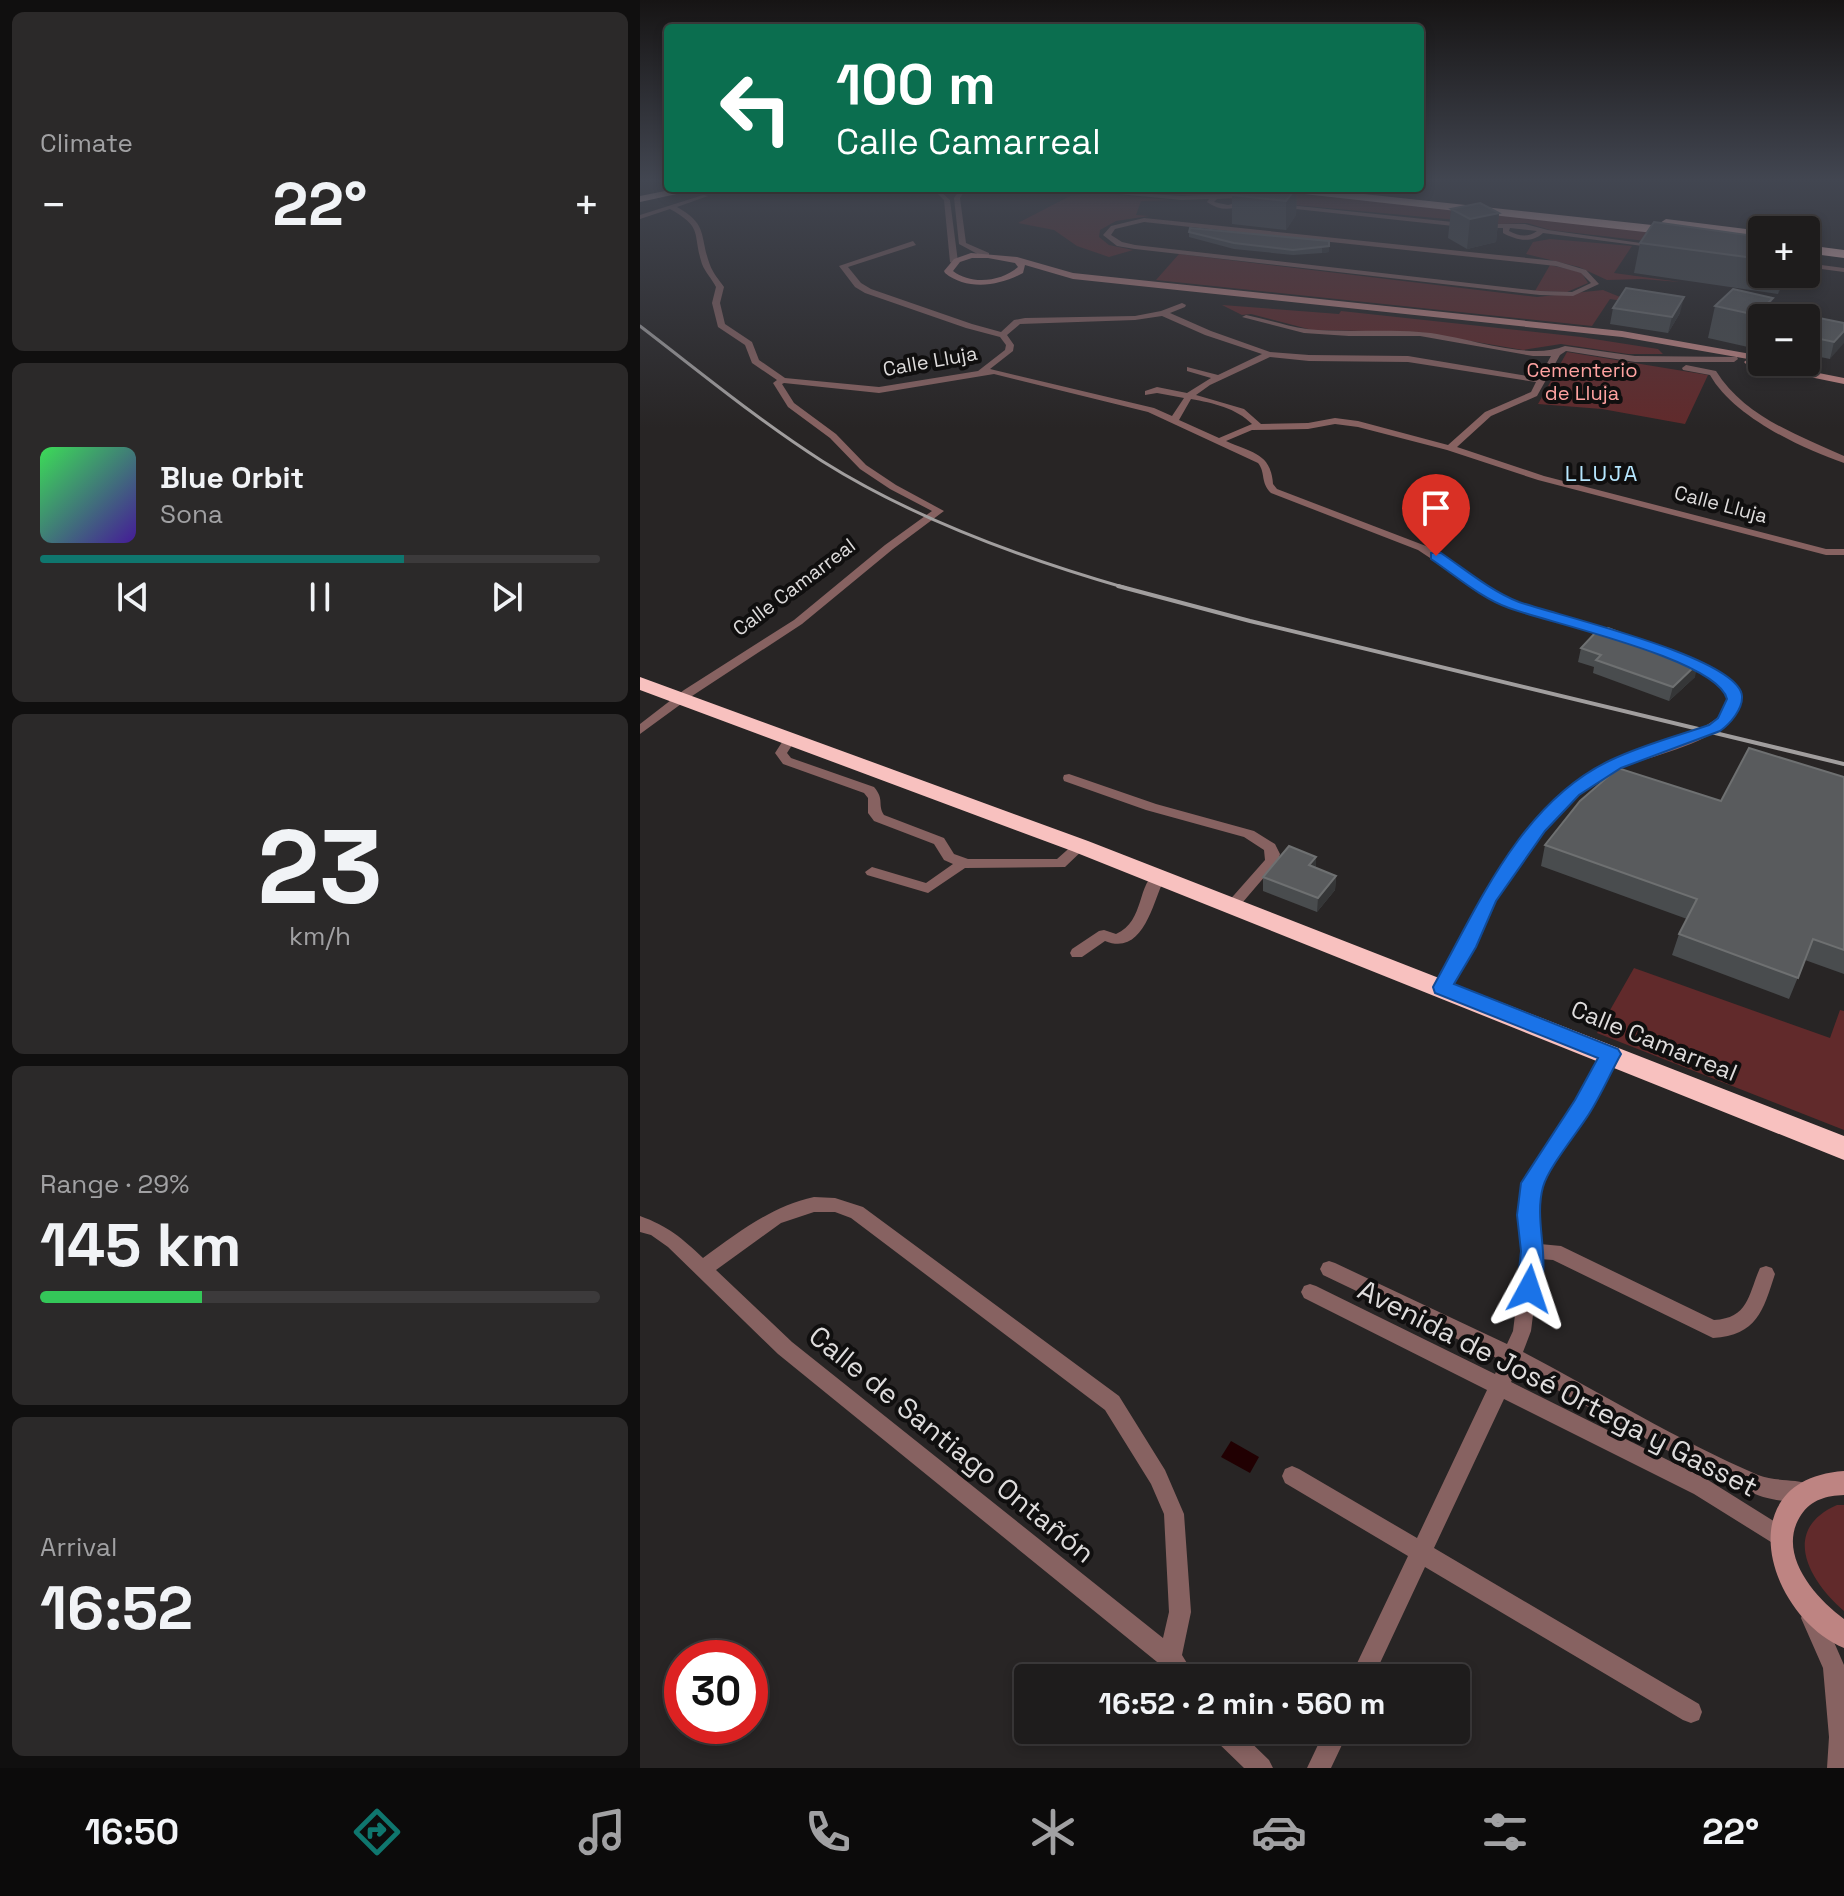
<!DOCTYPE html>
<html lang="en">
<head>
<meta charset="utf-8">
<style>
  body { margin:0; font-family:"Space Grotesk",sans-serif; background:#2b2929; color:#f1f3f6; height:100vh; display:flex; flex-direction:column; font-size:30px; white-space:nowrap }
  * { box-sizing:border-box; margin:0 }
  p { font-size:26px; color:#a1a1a3 }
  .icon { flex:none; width:44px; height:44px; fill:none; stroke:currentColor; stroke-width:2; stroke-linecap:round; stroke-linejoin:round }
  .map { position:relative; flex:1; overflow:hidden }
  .details { display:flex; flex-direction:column; gap:12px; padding:12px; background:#100f0f; width:640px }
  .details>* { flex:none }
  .hud { position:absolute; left:24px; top:24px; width:760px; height:168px; border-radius:8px; box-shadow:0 4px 12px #0003,0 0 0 2px #3c3a3b; background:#0b6e4f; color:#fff; overflow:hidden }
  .controls { position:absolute; left:1108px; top:216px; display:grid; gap:16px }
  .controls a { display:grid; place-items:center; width:72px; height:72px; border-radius:8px; background:#1e1c1c; box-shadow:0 4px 12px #0003,0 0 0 2px #3c3a3b; font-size:40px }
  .speed { position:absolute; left:24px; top:1640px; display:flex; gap:16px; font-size:40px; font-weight:700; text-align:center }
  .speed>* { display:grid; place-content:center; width:104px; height:104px; border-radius:50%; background:#1e1c1c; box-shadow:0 4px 12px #0003,0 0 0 2px #3c3a3b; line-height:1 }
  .speed .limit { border:12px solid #d22; background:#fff; color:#111 }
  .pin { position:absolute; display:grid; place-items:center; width:68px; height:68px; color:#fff; margin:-82px -34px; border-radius:50% 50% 50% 0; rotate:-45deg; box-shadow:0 0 8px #0007 }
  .pin .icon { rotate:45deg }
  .me { position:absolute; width:88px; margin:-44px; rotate:5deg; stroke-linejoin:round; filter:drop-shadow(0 0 6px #0008) }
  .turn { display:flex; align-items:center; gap:28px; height:168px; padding:0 40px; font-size:36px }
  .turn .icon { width:104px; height:104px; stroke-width:2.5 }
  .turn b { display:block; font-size:56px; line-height:68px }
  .big { font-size:60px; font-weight:800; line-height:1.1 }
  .details .widget { flex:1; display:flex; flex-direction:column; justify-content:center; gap:12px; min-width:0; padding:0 28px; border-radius:12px; background:#2b2929 }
  .details .dial { align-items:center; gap:0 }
  .dial b { font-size:104px; line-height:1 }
  .song { display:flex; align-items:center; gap:24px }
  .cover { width:96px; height:96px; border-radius:12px; background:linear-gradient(135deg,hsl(130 70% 55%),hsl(260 70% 35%)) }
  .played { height:8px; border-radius:4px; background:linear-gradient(90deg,#0f766e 65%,#3c3a3b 65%) }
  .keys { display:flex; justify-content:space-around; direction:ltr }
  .heat { display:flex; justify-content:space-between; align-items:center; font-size:44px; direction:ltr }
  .charge { height:12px; border-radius:6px; background:linear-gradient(90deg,#34c759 29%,#3c3a3b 0) }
  .trip { position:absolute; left:374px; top:1664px; width:456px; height:80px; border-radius:8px; background:#1e1c1c; box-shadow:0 4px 12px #0003,0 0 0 2px #3c3a3b; font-weight:800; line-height:80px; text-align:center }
  .menu { display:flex; height:128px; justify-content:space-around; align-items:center; background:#0c0b0b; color:#a1a1a3 }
  .menu .icon { width:56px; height:56px }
  .menu .on { color:#0f766e }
  .menu b { font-size:36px; color:#f1f3f6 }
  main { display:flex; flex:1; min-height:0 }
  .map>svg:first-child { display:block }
</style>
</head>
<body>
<main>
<section class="details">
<div class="widget"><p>Climate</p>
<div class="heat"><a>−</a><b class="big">22°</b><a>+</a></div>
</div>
<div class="widget">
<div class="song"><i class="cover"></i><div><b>Blue Orbit</b><p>Sona</p></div></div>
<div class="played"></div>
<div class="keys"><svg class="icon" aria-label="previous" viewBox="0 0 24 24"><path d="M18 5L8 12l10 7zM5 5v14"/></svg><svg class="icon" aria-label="pause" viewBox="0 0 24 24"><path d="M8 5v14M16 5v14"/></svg><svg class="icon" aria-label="next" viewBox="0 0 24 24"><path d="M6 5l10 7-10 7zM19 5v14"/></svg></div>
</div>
<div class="widget dial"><b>23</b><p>km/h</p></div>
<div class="widget"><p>Range · 29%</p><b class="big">145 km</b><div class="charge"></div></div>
<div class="widget"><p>Arrival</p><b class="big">16:52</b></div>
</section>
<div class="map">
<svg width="1204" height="1768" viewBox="0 0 1204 1768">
  <rect width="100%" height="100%" fill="#282525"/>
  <path fill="#612a2b" d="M468 188H601L889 217 1122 246 1094 251 910 230 887 223 861 224Z
    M455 193 531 200 501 201 496 215 509 216 476 221 460 230 459 237 469 245 493 250 469 257 437 246 414 230 378 223 430 196Z
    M910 239 992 246 974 273 1040 282 1002 279 967 280 939 267 886 254 893 242Z
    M539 254 897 297 963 290 985 299 1030 308 970 299 952 326 516 280Z
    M910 265 941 272 948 283 927 292 895 291Z
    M582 305 699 314 701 311 941 337 1018 349 1023 354H988L921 344 883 350 778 332 672 330 611 314 602 315Z
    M927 352 1068 375 1045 424 962 409 898 404Z
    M994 968 1190 1038 1200 1010 1204 1011V1130L957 1033Z
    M1197 1505H1204V1611C1169 1581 1140 1530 1197 1505Z"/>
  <path fill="#210002" d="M591 1441 619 1457 610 1473 581 1457Z"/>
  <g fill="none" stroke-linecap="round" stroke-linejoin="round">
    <path fill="#876261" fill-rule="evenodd" d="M415 188 542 196 592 194 609 202C595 210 581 212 567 202L569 199 542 200ZM591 198 600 202 588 205 574 202 577 199Z
      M300 191 310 200 318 262 314 264 310 262 304 200 297 193Z
      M319 191 324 192 320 198 326 243 349 253V257H343L319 244 314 198Z
      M63 195 68 196 37 207C69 225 59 236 70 265 73 273 79 280 84 287L80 303 85 324 112 342 119 360 145 378 239 387 338 371 365 350 366 345 360 337 326 328 225 293 215 287 199 266 273 241 276 245 208 267 221 283 231 289 332 324 361 332 374 320 385 318 495 316 521 311 542 303 546 305 545 307 530 313 571 331 630 352 669 355 768 356 899 378 911 356H893L780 336H709L664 333 602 317 606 315C626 319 646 326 667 329 704 333 741 329 779 332 821 334 886 362 925 346L995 356 1097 357 1098 359 1094 362H995L926 351 920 355 897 396 851 416 817 447 904 476 1186 549H1204V555H1186L898 480 807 450 718 427 695 424 668 429 612 430 586 441C612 453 631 453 633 484L637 489 786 546 857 593 878 603 987 635 989 637 983 640 870 607 849 597 778 550 631 493C620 482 626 473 618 463L508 412 354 374 239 393 144 383 142 384 154 403 196 434 226 465 256 485 304 511 253 549 162 624 52 696 0 734V724L44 690 154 620 245 545 292 511 250 489 220 469 190 438 148 407 133 383 137 380 112 363 105 345 78 327 72 303 76 287C72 279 65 272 62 264 52 233 64 228 30 209L0 219V215ZM522 316 565 335 622 354 578 375 547 367V371L571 378 547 393 517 387 505 391V395L517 393 544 398 532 416 514 408 350 369 373 351 374 345 367 335 380 324 495 320ZM630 357 669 361 768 362 896 382 891 392 845 412 808 445 718 421 695 418 668 423 621 424 604 409 556 395 570 385ZM551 399C573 403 596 408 612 424L579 438 539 420Z
      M639 204 832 224H885L908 230 1022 246 1018 248 903 233C891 244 876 240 863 233V228H832L637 207ZM870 228 897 231C888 238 878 236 869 231Z
      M504 218 916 261 946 270 959 284 933 296 900 295 495 249 477 246 463 235 471 226ZM504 222 916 266 941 273 951 283 932 292 900 291 495 245 482 242 471 235 475 229Z
      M1166 263 1204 268V272L1166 267Z
      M1046 365 1076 371C1104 416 1157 435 1204 456V463C1160 448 1093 416 1070 375L1043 370 1042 368Z
      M1040 655 1075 672 1098 690 1100 693C1099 699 1099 706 1096 711 1073 749 1002 754 966 776 924 800 872 866 849 909 843 919 839 931 834 942 826 959 817 975 807 991H797L794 987 842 897 881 843 915 804 956 770 1059 730 1076 719 1086 708 1088 694 1067 676 1036 660 1034 658Z
      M150 735 156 739 147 753 151 758 234 787C245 800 237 804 244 815L304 838 314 854 328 859H417L435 843 440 842 447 846 425 867 325 868 288 893 227 875 225 872 232 867 286 883 313 864 304 860 294 844 234 821 228 813V798L224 793 143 764 135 753 146 736Z
      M429 774 516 804 614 831 635 844 640 854 638 861 597 909H587L585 906 587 903 625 860 624 850 604 837 506 810 424 781 423 778 424 775Z
      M518 872 525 877C513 901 504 957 465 941L442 957H432L430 953 432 949 459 931 464 930 476 934C506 921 496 882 518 872Z
      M971 1048 977 1050 979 1054 949 1111 900 1185 897 1215 900 1244 921 1246 1074 1320C1109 1318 1108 1295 1120 1268L1126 1266 1132 1268 1135 1274C1123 1311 1117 1335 1073 1338L913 1260 900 1259 891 1331 883 1352C961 1393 1037 1440 1118 1475 1135 1482 1155 1478 1172 1485L1175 1492 1172 1499C1158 1505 1129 1500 1115 1494L1063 1470 877 1368 871 1382 1068 1480 1145 1528 1148 1535 1145 1542 1138 1545 1131 1542 1054 1494 864 1399 794 1548 1059 1704 1062 1712 1059 1720 1051 1723 1043 1720 785 1567 733 1678H710L768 1556 645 1483 642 1476 645 1469 652 1466 659 1469 777 1538 847 1390 664 1298 661 1292 664 1286 670 1284 676 1286 855 1374 861 1360 683 1275 680 1269 683 1263 689 1261 695 1263 867 1344 873 1331 883 1251 879 1215 883 1183 937 1101 965 1050Z
      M174 1197 195 1198 223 1207 479 1396 525 1470 544 1514 551 1612 542 1655 556 1678H531L522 1666 138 1354 28 1247 11 1235 0 1232V1216C28 1226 42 1238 63 1258 99 1232 130 1207 174 1197ZM174 1212H195L211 1218 465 1410 511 1484 524 1514 529 1612 523 1638 152 1342 76 1270 141 1223Z
      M1172 1607 1180 1610 1204 1665V1768H1187L1189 1737 1183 1668 1161 1618 1164 1610Z
      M569 1730H598L629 1760 633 1768H604L573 1738Z
      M685 1730H709L691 1768H667Z"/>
    <path fill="#be8482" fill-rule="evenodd" d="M331 253 377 257 433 273 982 331 1122 356V362L1204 378V384L1106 364 1104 362 1108 359 982 337 433 279 385 265 383 273C360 286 327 291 305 273L304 271 314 259ZM332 258H348L375 263 378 267C361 282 331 285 313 271L320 262Z
      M1204 1471V1495C1186 1496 1172 1499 1161 1515 1136 1553 1174 1597 1204 1619V1648C1126 1615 1088 1479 1204 1471Z"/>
    <path fill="#f8c1bf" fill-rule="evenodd" d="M40 188H64L0 202V196Z
      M631 188H668L1040 228 1046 232 1040 236 637 191Z
      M1026 219 1122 231V239L1022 226 1020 223Z
      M1166 245 1204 250V258L1166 253Z
      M0 677 448 841 1204 1136V1160L432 851 0 690Z"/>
    <path stroke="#a19e9e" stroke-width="3" d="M0 326C60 372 118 420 182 461 274 519 381 558 486 588"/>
    <path stroke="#a19e9e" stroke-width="4" d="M478 586 610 621 1204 764"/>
  </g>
  <path fill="#494c4e" d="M657 188 656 215 646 230 592 224V195Z
    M811 209 859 213 856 242 827 249 808 238Z
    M549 232 689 241V252L682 253 653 255 594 249 549 237Z
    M1122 237V274H1147L1138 294 994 273 1000 243Z
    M1093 289 1122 318V333L1108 347 1068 338 1075 306Z
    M973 308 1040 313 1028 333 970 324Z
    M1166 319 1204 323 1190 359 1166 354Z
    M941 648 1055 677 1029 701 953 673 954 667 938 662Z
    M1204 777V974L1165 960 1149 999 1032 955 1039 934 1047 919 901 866 905 845 1081 801Z
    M676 868 696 876 695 890 677 912 623 891V877Z"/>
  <path fill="#353637" d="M656 188H657L656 215 646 230V201Z
    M859 213 856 242 827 249 830 219Z
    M689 246V252L682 253V248Z
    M1143 274H1147L1138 294Z
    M1044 297 1040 313 1028 333 1032 317Z
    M1133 298 1128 318H1122V333L1108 347 1116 315Z
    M1204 331V343L1190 359 1194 342Z
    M1058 663 1055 677 1029 701 1033 687Z
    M676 857V871L669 865Z
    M696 876 695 890 677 912 678 898Z"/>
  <path fill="#595b5d" stroke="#6e7071" stroke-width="2" d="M600 188H656L646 201 592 195Z
    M840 203 859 213 830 219 811 209Z
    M1014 222 1122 237V259L1000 243Z
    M550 228 689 241V246L653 250 594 243 549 232Z
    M986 288 1044 297 1032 317 973 308Z
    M1093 289 1133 298 1116 315 1075 306Z
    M1169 316 1204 323V331L1194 342 1166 336V319Z
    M968 628 1058 663 1033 687 956 660 961 655 941 648 957 631 963 633Z
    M1109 748 1204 777V950L1173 939 1158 978 1039 934 1057 899 905 845 940 801 978 768 1081 801Z
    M649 846 676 857 669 865 696 876 678 898 623 877Z"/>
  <linearGradient id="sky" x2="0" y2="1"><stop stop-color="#161414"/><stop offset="0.42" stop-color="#424651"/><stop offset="1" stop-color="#424651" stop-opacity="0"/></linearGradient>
  <rect width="1204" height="428" fill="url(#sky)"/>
  <path fill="#1a73e8" stroke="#114b97" stroke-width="2" d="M791 553H801C826 570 851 591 879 602 915 615 1099 657 1102 696 1103 709 1090 724 1080 731L981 768 939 795 905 831 856 901 836 947 814 984 978 1049 981 1054C970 1074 961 1095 949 1114 937 1133 908 1168 903 1187 893 1223 913 1262 897 1297L889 1300 880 1297 877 1289 881 1251 877 1215 881 1183 935 1100 958 1058 795 993 793 987C838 906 881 802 971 760 1002 745 1037 736 1069 725L1078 718 1087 699C1077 659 909 623 869 608 841 598 816 576 791 559Z"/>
  <g text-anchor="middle" stroke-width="8" stroke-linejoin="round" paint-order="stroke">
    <g font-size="20" fill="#dedcdc" stroke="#100f0f">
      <text transform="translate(290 361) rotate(-10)" y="7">Calle Lluja</text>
      <text transform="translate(1081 504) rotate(15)" y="7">Calle Lluja</text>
      <text transform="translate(154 587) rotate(-37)" y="7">Calle Camarreal</text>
    </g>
    <g font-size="20" fill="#ffa3a1" stroke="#100f0f">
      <text x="942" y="377">Cementerio<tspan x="942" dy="23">de Lluja</tspan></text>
    </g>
    <g font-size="22" letter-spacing="2" fill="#b6e7ff" stroke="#100f0f">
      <text x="962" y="481">LLUJA</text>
    </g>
    <g font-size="24" fill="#dedcdc" stroke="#100f0f">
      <text transform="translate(1014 1041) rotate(22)" y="8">Calle Camarreal</text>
    </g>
    <g font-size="28" fill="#dedcdc" stroke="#100f0f">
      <text transform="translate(918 1388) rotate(27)" y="10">Avenida de José Ortega y Gasset</text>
      <text transform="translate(312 1444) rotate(39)" y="10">Calle de Santiago Ontañón</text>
    </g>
  </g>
</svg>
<div class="controls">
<a>+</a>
<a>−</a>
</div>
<div class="speed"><div class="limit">30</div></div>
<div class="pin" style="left:796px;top:556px;background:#d93025"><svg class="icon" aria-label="arrive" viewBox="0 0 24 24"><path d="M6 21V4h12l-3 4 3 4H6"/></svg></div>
<svg class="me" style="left:889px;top:1289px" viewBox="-20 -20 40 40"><path d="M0-17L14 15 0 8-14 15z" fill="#1a73e8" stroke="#fff" stroke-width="4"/></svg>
<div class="trip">16:52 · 2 min · 560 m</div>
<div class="hud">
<div class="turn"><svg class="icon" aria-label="left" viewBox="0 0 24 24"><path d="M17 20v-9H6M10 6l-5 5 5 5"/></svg><div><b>100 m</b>Calle Camarreal</div></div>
</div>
</div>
</main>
<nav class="menu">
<b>16:50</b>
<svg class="icon on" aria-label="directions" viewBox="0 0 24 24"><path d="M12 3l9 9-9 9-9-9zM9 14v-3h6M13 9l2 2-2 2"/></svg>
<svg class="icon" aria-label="music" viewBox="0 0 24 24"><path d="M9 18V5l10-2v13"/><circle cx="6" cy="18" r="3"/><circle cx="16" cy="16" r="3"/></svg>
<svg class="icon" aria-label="phone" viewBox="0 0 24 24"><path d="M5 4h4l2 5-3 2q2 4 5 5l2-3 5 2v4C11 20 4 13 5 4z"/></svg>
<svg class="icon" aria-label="climate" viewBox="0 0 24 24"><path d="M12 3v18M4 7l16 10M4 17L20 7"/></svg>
<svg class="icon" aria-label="car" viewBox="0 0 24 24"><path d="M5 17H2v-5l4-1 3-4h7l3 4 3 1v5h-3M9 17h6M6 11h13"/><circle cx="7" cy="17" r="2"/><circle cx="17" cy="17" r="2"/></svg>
<svg class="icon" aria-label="filters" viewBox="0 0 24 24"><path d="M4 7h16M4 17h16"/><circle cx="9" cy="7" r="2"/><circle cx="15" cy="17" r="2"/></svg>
<b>22°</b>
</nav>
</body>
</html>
